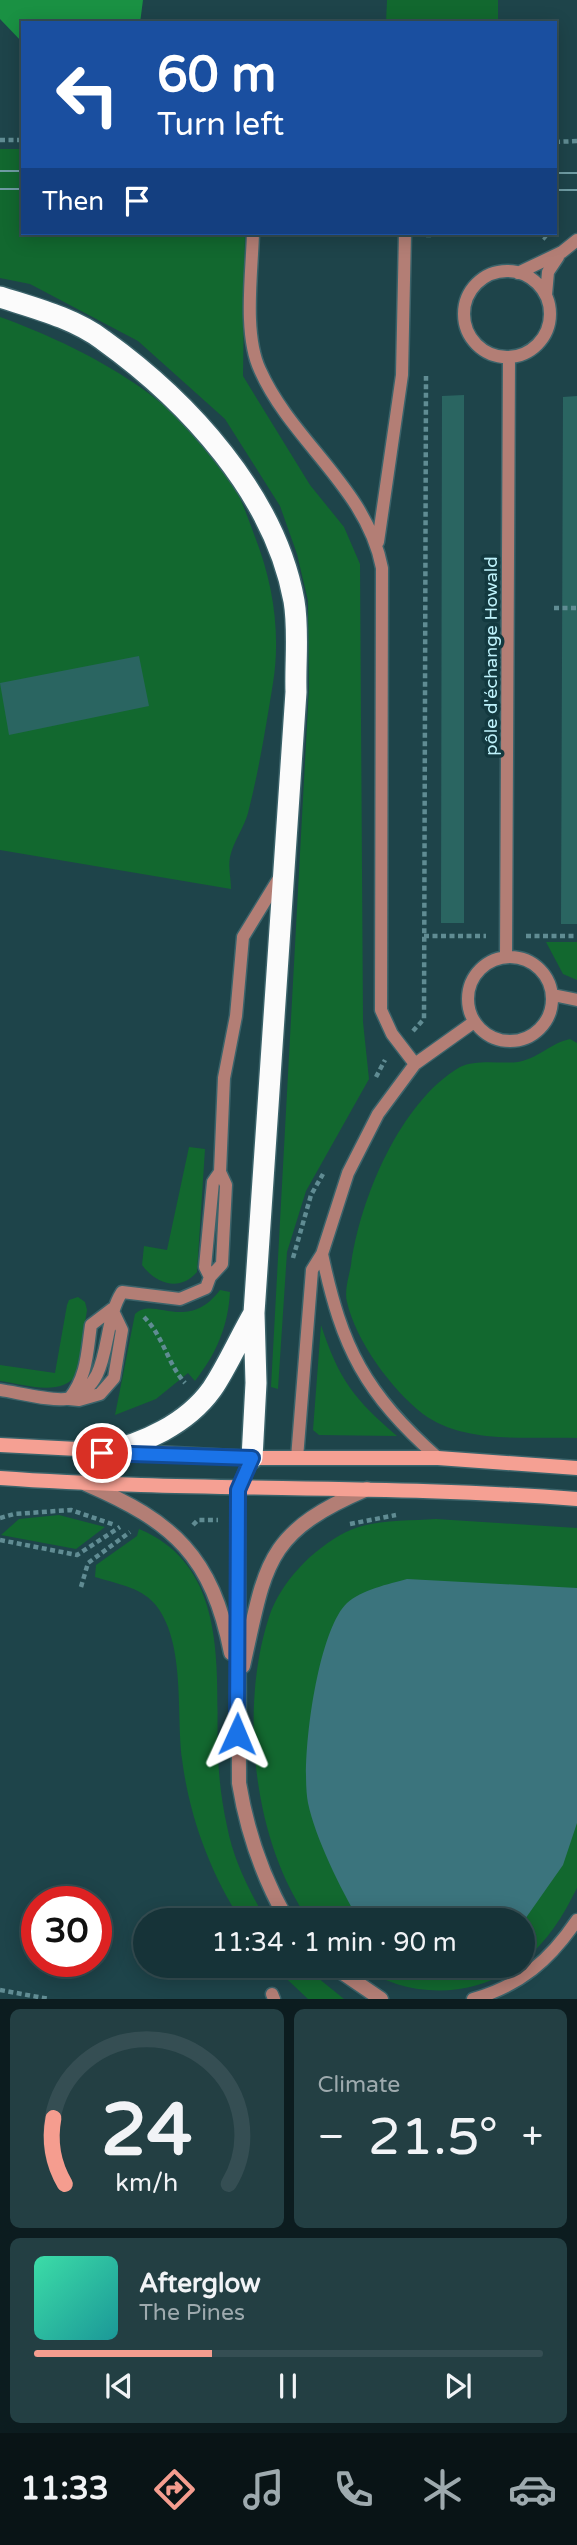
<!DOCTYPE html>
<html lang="en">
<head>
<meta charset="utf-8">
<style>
  body { margin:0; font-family:"Varela Round",sans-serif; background:#233f43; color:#f1f3f6; height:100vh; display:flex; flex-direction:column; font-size:26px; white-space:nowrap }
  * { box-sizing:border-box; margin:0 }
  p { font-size:23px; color:#9eaaae }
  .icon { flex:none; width:38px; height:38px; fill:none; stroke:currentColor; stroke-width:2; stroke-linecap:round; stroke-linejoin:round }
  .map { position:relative; height:1999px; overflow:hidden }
  .drawer { display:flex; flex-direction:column; gap:10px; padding:10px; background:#0c1c1f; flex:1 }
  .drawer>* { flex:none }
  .banner { position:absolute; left:21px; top:21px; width:536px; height:214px; border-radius:0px; box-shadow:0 4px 18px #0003,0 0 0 2px #354e53; background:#1a4fa0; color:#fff; overflow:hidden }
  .speed { position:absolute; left:21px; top:1886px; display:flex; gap:14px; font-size:35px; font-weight:700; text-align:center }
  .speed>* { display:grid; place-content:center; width:91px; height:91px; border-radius:50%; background:#163338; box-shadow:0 4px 18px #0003,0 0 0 2px #354e53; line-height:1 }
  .speed .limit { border:10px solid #d22; background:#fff; color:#111 }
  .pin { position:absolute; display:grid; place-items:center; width:60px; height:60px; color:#fff; margin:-30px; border:4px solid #fff; border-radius:50%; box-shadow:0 2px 7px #0007 }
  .me { position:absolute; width:77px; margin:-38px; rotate:1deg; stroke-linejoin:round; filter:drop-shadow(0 0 5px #0008) }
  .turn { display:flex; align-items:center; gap:24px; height:147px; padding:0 21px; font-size:32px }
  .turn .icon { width:91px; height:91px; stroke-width:2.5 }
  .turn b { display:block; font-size:49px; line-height:60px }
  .then { display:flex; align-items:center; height:66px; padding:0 21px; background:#0003; gap:14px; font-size:26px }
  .big { font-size:52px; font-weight:600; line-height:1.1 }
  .drawer .tile { flex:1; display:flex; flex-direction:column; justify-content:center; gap:10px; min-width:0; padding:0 24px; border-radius:10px; background:#233f43 }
  .drawer .dial { align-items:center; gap:0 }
  .dial svg { height:182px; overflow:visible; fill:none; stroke:#354e53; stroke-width:7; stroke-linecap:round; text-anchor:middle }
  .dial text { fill:#f1f3f6; stroke:none }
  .song { display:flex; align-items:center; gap:21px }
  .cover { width:84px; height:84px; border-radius:10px; background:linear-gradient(135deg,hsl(160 70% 55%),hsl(180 70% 35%)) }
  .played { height:7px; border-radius:4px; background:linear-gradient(90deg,#f59d8f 35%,#354e53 35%) }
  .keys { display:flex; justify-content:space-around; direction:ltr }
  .heat { display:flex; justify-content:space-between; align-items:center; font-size:38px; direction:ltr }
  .drawer .tiles { flex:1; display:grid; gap:10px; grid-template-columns:1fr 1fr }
  .tile:last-child { grid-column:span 2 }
  .trip { position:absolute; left:133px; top:1908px; width:402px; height:70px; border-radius:35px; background:#163338; box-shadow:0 4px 18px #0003,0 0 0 2px #354e53; font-weight:600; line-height:70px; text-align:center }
  .menu { display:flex; height:112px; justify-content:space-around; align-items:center; background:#091416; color:#9eaaae }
  .menu .icon { width:49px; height:49px }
  .menu .current { color:#f59d8f }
  .menu b { font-size:32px; color:#f1f3f6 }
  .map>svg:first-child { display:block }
</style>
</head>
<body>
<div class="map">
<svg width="577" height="1999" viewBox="0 0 577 1999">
  <rect width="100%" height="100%" fill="#1e444a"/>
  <path fill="#12682f" d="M387 0H498V23H386Z
    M0 149H23V233H245L243 376 310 485 344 527 360 564 363 1022 369 1079 306 1191 287 1252 278 1389 271 1387 309 688 308 601 297 554 280 506 225 419 138 341 30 284 0 278Z
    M0 317C83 347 178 397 227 474 240 493 247 516 255 537 273 583 281 633 273 683 266 726 259 770 248 813 244 828 233 842 230 857 228 867 231 879 231 889L0 850Z
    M546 942H577V980L563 974Z
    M570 1039 577 1043V1438C528 1436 465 1445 423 1414 391 1389 356 1341 347 1302 344 1291 349 1276 351 1265 360 1199 400 1102 460 1067 476 1059 501 1064 518 1062 537 1059 551 1043 570 1039Z
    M189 1147 205 1149 197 1272C180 1292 156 1284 142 1265L144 1246 167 1250Z
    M220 1290 230 1292C228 1327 216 1354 195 1381L188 1373 156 1399 115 1415 135 1314C153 1295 187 1334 220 1290Z
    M78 1297 85 1302 87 1310 77 1374C61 1398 24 1384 0 1381V1365L55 1373 67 1305 69 1300Z
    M321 1325C339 1380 354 1399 397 1436L319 1435 313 1430Z
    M59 1515 105 1527 76 1549 1 1535 19 1519Z
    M436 1519 577 1528V1888C563 1916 548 1941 523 1961V1920H309C253 1842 239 1708 269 1617 281 1581 313 1549 346 1532 372 1519 407 1521 436 1519Z
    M139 1529C232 1567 215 1677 218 1757 219 1779 222 1804 227 1826 233 1859 249 1890 266 1920H241C210 1873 189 1815 182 1759 176 1712 186 1640 154 1603 140 1587 114 1583 95 1577L96 1565 137 1536Z
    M272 1965H302L344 1999H308Z
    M359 1965H518C472 1999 406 1999 359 1965Z"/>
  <path fill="#1a9143" d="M0 0H143L140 23H23V43L0 19Z"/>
  <path fill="#3b747d" d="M407 1579 577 1588V1823L563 1865 523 1922 359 1920C341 1890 315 1837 308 1803 300 1762 317 1631 347 1603 361 1590 389 1584 407 1579Z"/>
  <path fill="#2a6561" d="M464 395V923H441L442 396Z
    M577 396V924H561L563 397Z
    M139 656 149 706 9 735 0 683Z"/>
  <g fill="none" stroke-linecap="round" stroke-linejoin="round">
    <defs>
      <path id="lane" d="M253 233C252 272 243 334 260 370 292 442 367 488 382 568L381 1010 392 1034 415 1064
        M464 314a43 43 0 1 1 86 0a43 43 0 1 1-86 0Z
        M518 273 562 252 577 240
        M546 295 548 272 558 257
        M378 542 402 375 405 233
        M506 956 509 357
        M468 999a42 42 0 1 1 84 0a42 42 0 1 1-84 0Z
        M553 995 577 1000
        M322 1254C342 1349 365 1393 438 1458
        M210 1277 205 1267 213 1182 220 1172
        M112 1309 122 1330 114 1378 100 1394 79 1400 69 1399C87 1377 87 1353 91 1325Z
        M0 1390C16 1392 56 1403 70 1398 114 1384 100 1326 122 1292L180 1299 206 1288 210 1277 222 1264 226 1185 220 1172 224 1078 236 1016 243 937 281 875
        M297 1458 312 1270 322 1254 348 1173 378 1114 415 1064 474 1022
        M272 1994 274 1999
        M473 1999C520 1986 550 1960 577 1920"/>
      <path id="street" d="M86 1484C174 1522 212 1556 231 1653
        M238 1490 239 1783C247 1832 262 1876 287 1920
        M243 1666C266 1564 264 1533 367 1489
        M331 1965 381 1999"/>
      <path id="secondary" d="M0 1445 252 1458H438L577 1468
        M0 1478C192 1492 385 1484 577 1499
        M238 1490 252 1458"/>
      <path id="highway" d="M0 297C34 308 74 318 103 340 188 401 275 495 294 601 299 630 295 663 296 692L254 1313 256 1383 252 1458
        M102 1453C143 1444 187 1424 212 1389 227 1367 240 1337 254 1313"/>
    </defs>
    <use href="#lane" stroke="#3b636a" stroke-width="15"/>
    <use href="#street" stroke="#3b636a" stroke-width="17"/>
    <use href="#secondary" stroke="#3b636a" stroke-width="17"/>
    <use href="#highway" stroke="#3b636a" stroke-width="24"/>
    <path stroke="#608c93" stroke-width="4.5" stroke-dasharray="5 3.5" stroke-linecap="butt" d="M0 140H23
      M555 142 577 141
      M426 235 539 233 546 239
      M554 608H577
      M424 936H486
      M526 936H577
      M413 1031 424 1019 426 376
      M376 1077 385 1060
      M293 1258 311 1195 323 1174
      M144 1317C164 1337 167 1363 185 1383
      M0 1518 14 1514 71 1510 115 1525
      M350 1524 396 1515
      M193 1525 198 1520H218
      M0 1540 77 1555 120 1527
      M81 1587 88 1563 130 1532
      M0 1990 49 1999"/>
    <use href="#lane" stroke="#b37e75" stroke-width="12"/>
    <use href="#street" stroke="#b37e75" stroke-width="14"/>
    <use href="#secondary" stroke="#f5a093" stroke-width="14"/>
    <use href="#highway" stroke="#fbfbfb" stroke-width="21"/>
    <path stroke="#6f9ca3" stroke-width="2" d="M0 171H23
      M555 173H577
      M0 189H23
      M555 190H577"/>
  </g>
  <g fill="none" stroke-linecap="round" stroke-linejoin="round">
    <defs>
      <path id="route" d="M102 1453 252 1458 238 1490 237 1734"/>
    </defs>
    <use href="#route" stroke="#114b97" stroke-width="18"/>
    <use href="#route" stroke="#1a73e8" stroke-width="12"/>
  </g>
  <g text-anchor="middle" stroke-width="7" stroke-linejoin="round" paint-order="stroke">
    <g font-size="18" fill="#bef2fb" stroke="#13393f">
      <text transform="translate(491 656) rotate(-90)" y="6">pôle d'échange Howald</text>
    </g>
  </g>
</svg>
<div class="speed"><div class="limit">30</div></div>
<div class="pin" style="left:102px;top:1453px;background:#d93025"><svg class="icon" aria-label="arrive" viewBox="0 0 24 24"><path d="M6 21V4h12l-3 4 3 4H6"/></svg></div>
<svg class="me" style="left:237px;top:1734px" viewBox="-20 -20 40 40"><path d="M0-17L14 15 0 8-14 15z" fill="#1a73e8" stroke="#fff" stroke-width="4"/></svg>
<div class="trip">11:34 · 1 min · 90 m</div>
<div class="banner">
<div class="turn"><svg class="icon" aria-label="left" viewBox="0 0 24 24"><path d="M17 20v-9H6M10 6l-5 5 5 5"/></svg><div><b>60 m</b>Turn left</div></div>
<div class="then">Then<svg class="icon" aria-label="arrive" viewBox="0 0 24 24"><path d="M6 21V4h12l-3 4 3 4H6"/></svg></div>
</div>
</div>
<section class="drawer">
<div class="tiles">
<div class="tile dial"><svg viewBox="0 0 100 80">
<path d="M14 69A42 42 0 1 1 86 69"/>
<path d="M14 69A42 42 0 0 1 9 40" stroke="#f59d8f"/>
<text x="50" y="56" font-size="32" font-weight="700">24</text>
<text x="50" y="72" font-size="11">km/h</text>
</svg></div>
<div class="tile"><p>Climate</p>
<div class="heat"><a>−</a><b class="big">21.5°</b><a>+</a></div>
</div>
<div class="tile">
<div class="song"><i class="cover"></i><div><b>Afterglow</b><p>The Pines</p></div></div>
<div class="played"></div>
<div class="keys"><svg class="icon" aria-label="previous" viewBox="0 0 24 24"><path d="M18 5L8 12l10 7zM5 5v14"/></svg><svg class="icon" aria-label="pause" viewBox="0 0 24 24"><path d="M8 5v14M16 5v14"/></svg><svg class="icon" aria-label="next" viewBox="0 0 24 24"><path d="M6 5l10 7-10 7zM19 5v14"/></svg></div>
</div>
</div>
</section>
<nav class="menu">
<b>11:33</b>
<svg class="icon current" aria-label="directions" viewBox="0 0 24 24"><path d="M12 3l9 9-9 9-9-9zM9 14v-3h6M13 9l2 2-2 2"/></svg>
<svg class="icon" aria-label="music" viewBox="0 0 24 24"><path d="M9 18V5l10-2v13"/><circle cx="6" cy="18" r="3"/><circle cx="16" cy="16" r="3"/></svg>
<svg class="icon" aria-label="phone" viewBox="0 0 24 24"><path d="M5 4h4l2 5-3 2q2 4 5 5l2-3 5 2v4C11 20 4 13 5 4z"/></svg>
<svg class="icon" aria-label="climate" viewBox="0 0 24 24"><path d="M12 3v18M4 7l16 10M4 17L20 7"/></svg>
<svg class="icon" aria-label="car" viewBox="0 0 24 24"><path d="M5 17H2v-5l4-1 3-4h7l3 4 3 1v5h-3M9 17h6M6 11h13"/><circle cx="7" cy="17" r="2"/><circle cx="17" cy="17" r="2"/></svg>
</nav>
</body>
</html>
